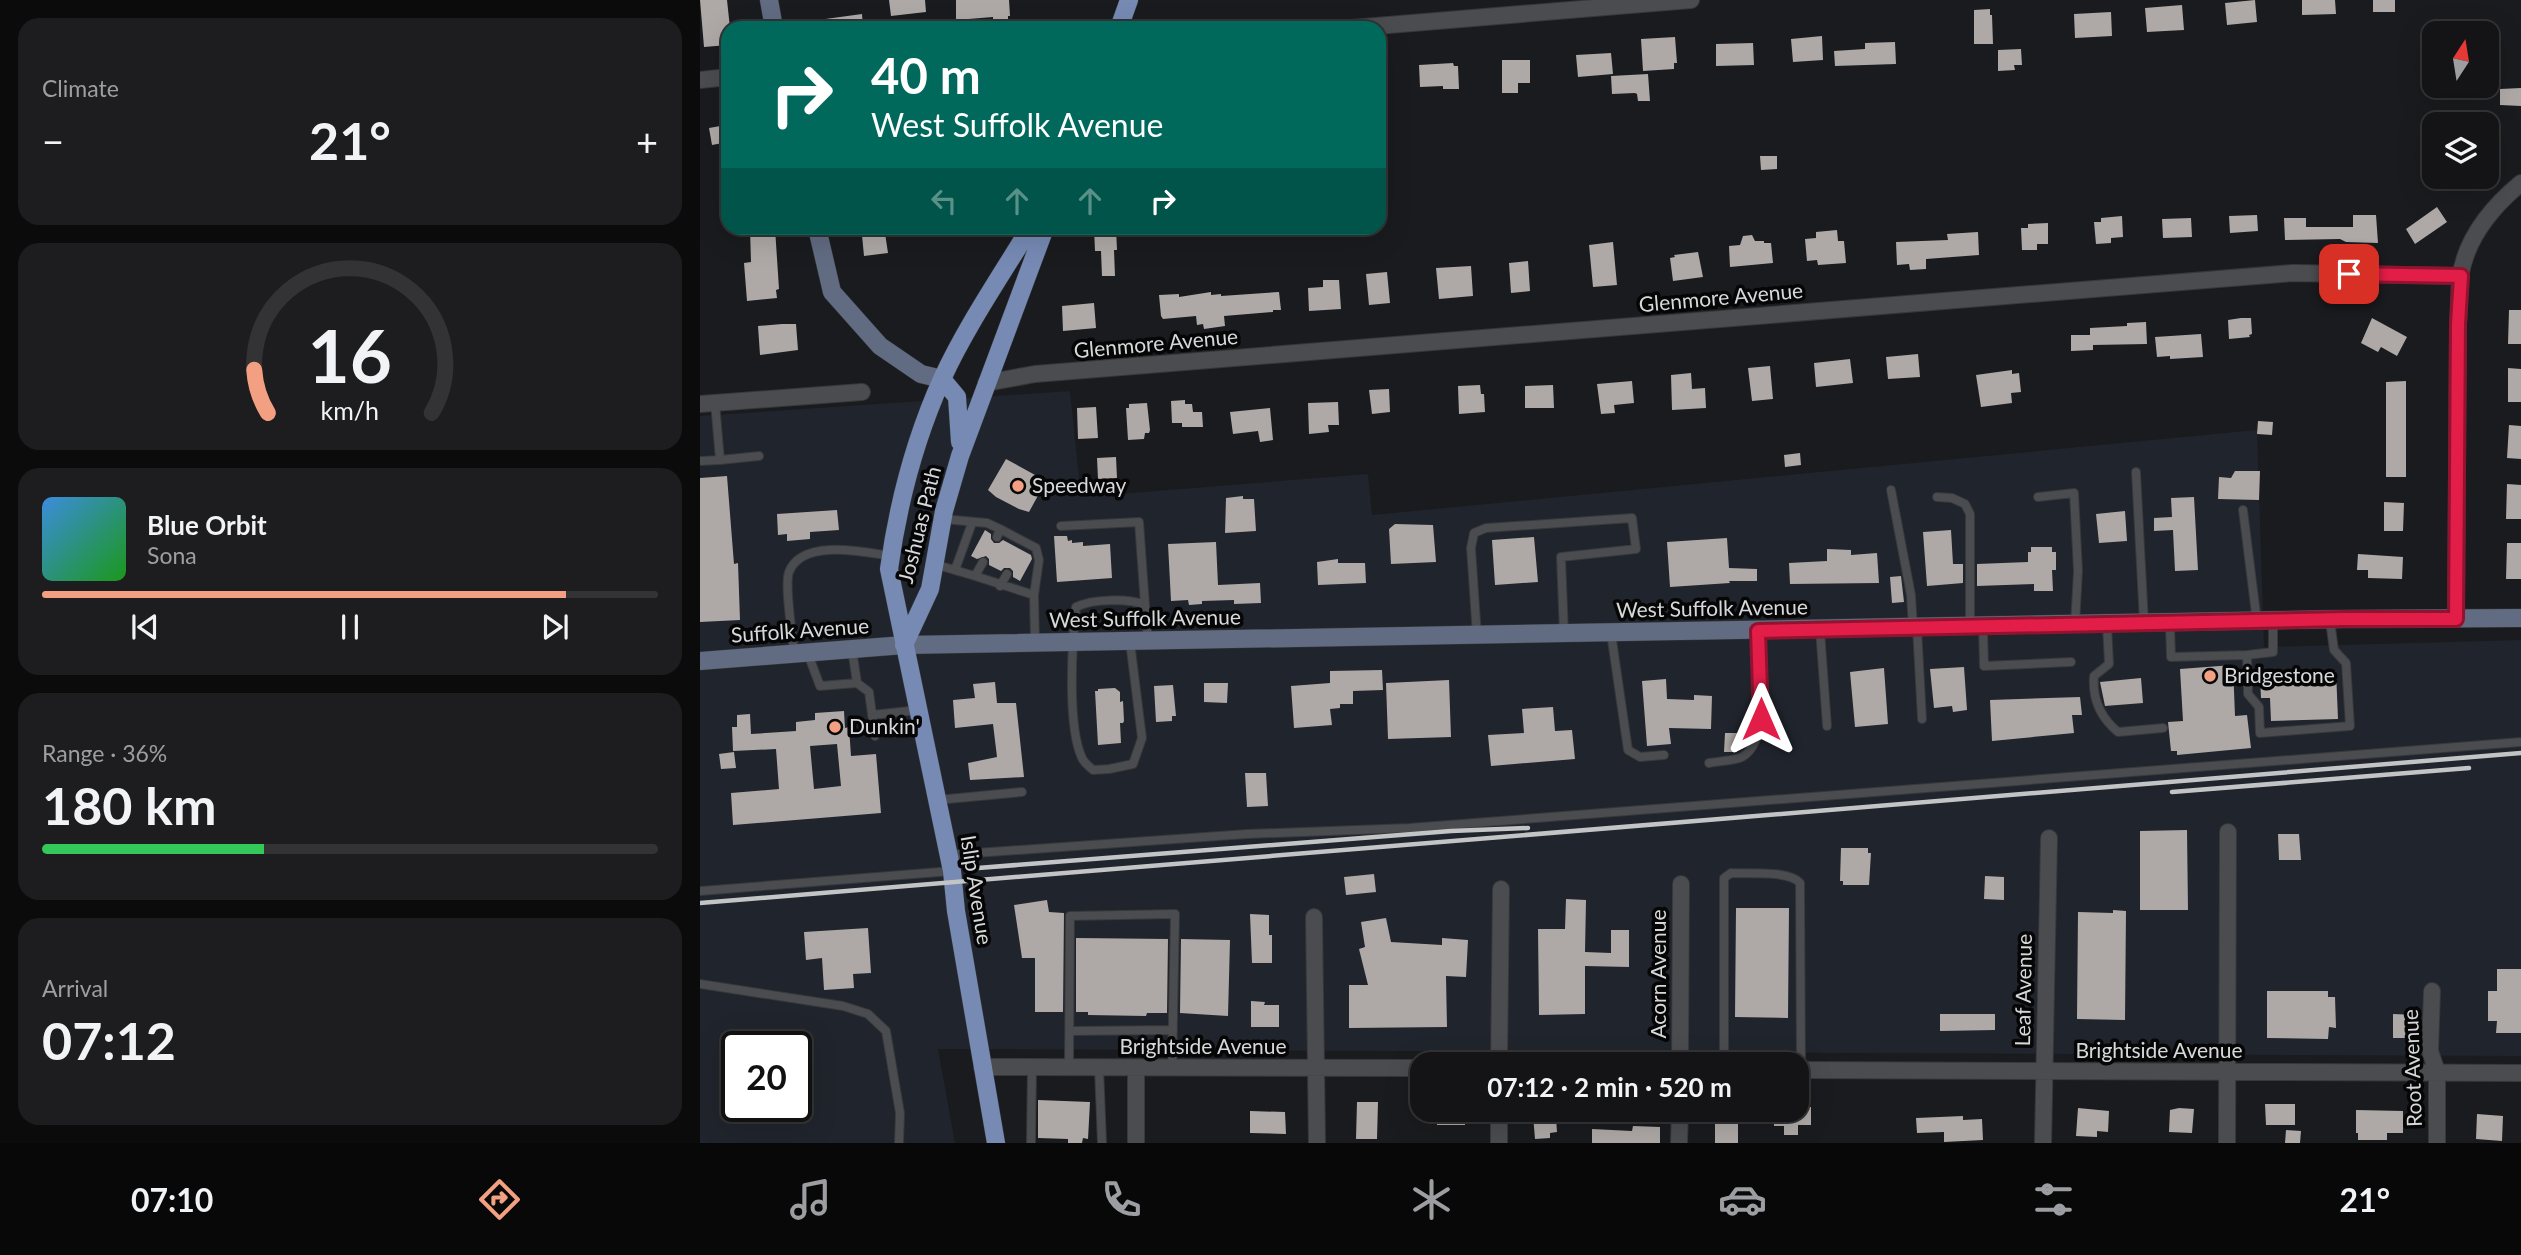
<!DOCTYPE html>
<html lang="en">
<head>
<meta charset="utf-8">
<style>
  body { margin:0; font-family:Lato,sans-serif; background:#1d1d1f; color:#f1f3f6; height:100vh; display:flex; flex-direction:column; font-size:26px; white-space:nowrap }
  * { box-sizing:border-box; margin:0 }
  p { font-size:23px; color:#9d9ea1 }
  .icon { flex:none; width:38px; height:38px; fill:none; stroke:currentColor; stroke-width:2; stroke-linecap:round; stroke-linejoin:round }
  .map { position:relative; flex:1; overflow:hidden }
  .drawer { display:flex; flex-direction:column; gap:18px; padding:18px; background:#0b0b0c; width:700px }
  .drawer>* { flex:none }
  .banner { position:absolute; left:21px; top:21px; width:665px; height:214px; border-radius:21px; box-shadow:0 7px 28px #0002,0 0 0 2px #333335; background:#00695c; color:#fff; overflow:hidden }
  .needle { width:46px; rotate:12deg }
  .controls { position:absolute; left:1722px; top:21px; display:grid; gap:14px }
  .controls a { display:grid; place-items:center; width:77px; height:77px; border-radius:14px; background:#141416; box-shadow:0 7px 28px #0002,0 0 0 2px #333335; font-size:35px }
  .speed { position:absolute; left:21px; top:1031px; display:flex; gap:14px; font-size:35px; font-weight:700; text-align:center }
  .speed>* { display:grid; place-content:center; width:91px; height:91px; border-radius:50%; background:#141416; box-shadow:0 7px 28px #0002,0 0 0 2px #333335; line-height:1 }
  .speed .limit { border:4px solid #111; border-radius:10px; background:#fff; color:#111 }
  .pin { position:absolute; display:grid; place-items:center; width:60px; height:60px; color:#fff; margin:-30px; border-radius:14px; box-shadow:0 4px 10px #0006 }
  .me { position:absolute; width:77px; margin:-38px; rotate:0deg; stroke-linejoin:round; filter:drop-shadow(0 0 5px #0008) }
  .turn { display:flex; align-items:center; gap:24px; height:147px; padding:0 35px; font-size:32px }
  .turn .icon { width:91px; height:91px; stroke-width:2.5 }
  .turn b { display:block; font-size:49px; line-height:60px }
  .lanes { display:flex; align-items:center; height:66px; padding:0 35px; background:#0003; justify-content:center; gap:35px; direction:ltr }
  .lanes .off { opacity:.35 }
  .big { font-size:52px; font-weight:700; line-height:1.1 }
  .drawer .card { flex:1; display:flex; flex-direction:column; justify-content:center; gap:10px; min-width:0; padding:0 24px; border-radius:21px; background:#1d1d1f }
  .drawer .dial { align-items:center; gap:0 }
  .dial svg { height:182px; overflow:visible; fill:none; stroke:#333335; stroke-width:7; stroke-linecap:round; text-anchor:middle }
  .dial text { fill:#f1f3f6; stroke:none }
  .song { display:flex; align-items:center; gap:21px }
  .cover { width:84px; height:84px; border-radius:10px; background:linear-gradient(135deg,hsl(210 70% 55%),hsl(120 70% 35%)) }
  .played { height:7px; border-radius:4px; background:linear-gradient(90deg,#f2a081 85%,#333335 85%) }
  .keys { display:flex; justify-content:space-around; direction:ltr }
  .heat { display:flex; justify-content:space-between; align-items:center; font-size:38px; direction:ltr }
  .charge { height:10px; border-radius:5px; background:linear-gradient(90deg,#34c759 36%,#333335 0) }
  .trip { position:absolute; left:710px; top:1052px; width:399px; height:70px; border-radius:21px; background:#141416; box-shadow:0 7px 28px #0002,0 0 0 2px #333335; font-weight:700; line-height:70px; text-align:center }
  .dock { display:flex; height:112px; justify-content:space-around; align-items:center; background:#080809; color:#9d9ea1 }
  .dock .icon { width:49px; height:49px }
  .dock .current { color:#f2a081 }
  .dock b { font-size:32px; color:#f1f3f6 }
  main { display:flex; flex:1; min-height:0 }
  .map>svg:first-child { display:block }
</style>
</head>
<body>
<main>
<section class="drawer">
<div class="card"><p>Climate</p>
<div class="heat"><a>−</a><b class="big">21°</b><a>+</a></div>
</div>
<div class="card dial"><svg viewBox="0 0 100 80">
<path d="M14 69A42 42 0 1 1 86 69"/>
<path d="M14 69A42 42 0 0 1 8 50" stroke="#f2a081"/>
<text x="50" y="56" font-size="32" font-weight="700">16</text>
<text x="50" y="72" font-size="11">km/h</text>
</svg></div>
<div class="card">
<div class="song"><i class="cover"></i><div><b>Blue Orbit</b><p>Sona</p></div></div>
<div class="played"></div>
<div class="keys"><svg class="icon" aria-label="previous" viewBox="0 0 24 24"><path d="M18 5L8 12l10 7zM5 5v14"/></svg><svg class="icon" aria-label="pause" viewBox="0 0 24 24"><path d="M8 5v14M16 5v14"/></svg><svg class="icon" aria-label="next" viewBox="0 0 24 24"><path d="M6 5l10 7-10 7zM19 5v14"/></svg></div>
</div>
<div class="card"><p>Range · 36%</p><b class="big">180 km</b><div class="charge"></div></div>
<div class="card"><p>Arrival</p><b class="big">07:12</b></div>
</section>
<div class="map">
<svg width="1821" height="1143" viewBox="0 0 1821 1143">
  <rect width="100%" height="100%" fill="#1a1b1e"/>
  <path fill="#20242c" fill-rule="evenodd" d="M370 391 381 497 668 474 672 515 1557 430 1564 647 1821 640V1056L238 1049 255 1143H0V416ZM37 1046H96V1106H37Z"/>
  <path fill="#aea9a7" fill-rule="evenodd" d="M0 0H27L30 28H28V45L4 47Z
    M189 0H225L226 12 191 16Z
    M256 0H309L310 16H308V22L293 23V17L256 20Z
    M1555 0 1557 22 1527 25 1525 3Z
    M1602 0H1635L1636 14 1602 15Z
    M1673 0H1695V12H1673Z
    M1482 5 1484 30 1447 32 1445 8Z
    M1290 9V15H1292L1293 44H1274V10Z
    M1411 12 1412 36 1375 38 1374 14Z
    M162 14 163 28H119L118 20Z
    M1122 36 1123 60 1093 62 1091 39Z
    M975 37 977 63H974V69L943 71 941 39Z
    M1195 42 1196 64 1135 66 1134 51 1165 49V43Z
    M1053 43 1054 65 1016 66V44Z
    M1321 49 1322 65H1314L1315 70 1298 71V50Z
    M911 53 913 74 878 77 876 55Z
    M802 60H830V83H818V93H802Z
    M753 63 754 66H758L759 89H743V86L720 87 719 65Z
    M948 74 950 101H938L937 94 935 93 912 94 911 76Z
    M1821 88V106L1800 105V89Z
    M26 125 28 127V142L12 145 9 128Z
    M1060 156H1077V169L1061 170Z
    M1737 207 1747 222 1715 244 1706 229Z
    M1557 215 1558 231 1530 233 1529 216Z
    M1653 215H1676L1678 243 1646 242 1640 239 1585 240 1584 218H1606V227H1653Z
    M1422 216 1423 237 1411 238V243L1396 244 1394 222H1401V218Z
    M1491 218 1492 237 1463 238 1462 219Z
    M1348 223V244H1337V250H1322L1321 228H1328V224Z
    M50 228H75L79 289 76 290 77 298 47 301 44 263 51 262Z
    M394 228H416L417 250H414L415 276H402L401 251H395Z
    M1137 230 1138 241H1144L1146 263 1118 265 1117 260 1107 261 1105 239 1116 238V232Z
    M1278 232 1279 255 1226 259V269L1210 270 1209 264 1197 265 1196 242 1248 240 1247 234Z
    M185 233 188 253 164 256 162 235Z
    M1052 235 1055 241H1064V243H1071L1073 263 1030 267 1029 246 1040 245 1043 236Z
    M913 242 917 285 893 287 889 245Z
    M998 252 1003 277 973 281 970 258 975 257 974 255Z
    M828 261 830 291 811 293 809 263Z
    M771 266 773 296 739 299 736 268Z
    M687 272 690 303 669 305 666 274Z
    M623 280H639L641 309 609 311 608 288 623 287Z
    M511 292V295L521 294V296L579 292 581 310H573V312L524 316 525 326 504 329 503 324 497 325 496 316 463 319 461 316 459 295 479 294V297Z
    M394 303 396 328 363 331 362 306Z
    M1809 310H1821V344H1808Z
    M1541 318H1551L1552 334 1549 335 1550 337 1529 339 1528 320Z
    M1672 318 1707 337 1697 356 1681 347 1678 352 1661 343Z
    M1446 322 1447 344 1393 345V350L1371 351V335H1390V328L1427 326V323Z
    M82 324H96L98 350 60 355 58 326Z
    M1501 334 1503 357 1470 359V356L1457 357 1455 337Z
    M1218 354 1220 377 1188 379 1186 357Z
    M1150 359 1153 383 1116 387 1114 363Z
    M1070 366 1073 399 1052 401 1048 368Z
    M1808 368 1821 369V402H1808Z
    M1312 370V374L1319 373 1321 392 1311 393 1312 403 1281 407 1276 375Z
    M991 373 992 389 1005 388 1006 408 972 410 971 375Z
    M932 381 934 403 914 405 915 413 901 414 897 384Z
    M1706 381V477H1686V382Z
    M780 385 781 394H784L785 412 759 414 758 386Z
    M853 385 854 408H825V386Z
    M689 389 690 412 672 414 669 390Z
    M485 400V404H492L493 412H502L503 427H482V423H472L471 401Z
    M638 402 639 425H628L629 432 609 434 608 403Z
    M447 403 450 430 449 433H445L444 439 428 440 426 408H429V404Z
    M396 407 398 438 378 439 377 408Z
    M570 408 573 440 560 442 558 431 533 434 530 412Z
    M1558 421 1573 422 1572 435 1557 434Z
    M1809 425 1821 426V459L1807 458Z
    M1100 453 1101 465 1085 467 1084 455Z
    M416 457 417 478 398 479 397 458Z
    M306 459 346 481 329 512 319 509 296 497 288 490Z
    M1535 471H1560L1559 500 1518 499 1519 477 1531 478Z
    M27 476 34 564 38 563 40 620 0 622V478Z
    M1807 484 1821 485V519H1806Z
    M543 496V499H554L556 531 525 533 526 498Z
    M1494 497 1498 570 1475 571 1473 530 1454 531V518L1472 517 1471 498Z
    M1684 502 1704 503 1703 531H1684Z
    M137 510 139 530 110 532V539L87 541V534L78 535 77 514Z
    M1425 511 1427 541 1399 543 1396 514Z
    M695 524 733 525 736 562 691 564 689 529Z
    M285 530 291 534V539L294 543H299L303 540 331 555 332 559 320 581 313 577V571L310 568H304L301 571 289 565V559L286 556 277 559 271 556Z
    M1251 530 1253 564H1263V583L1227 586 1223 532Z
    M354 536H367L368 541 372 540V543L383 542V546L410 544 412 578 357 582Z
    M834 537 838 582 795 585 792 540Z
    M1027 538 1029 568 1057 569V581H1029L1030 583 970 587 967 542Z
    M516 542 518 585 560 583 561 603 534 604V600L502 601V604L489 605 488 600 471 601 468 544Z
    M1807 543H1821V579H1806Z
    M1331 547H1352V552H1356V570H1352L1353 591H1334V584L1277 586V564L1328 562V552H1331Z
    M1127 549 1151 550V555L1177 553 1179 583 1090 584 1089 563 1127 561Z
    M1658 554 1703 557 1702 579 1668 578V570H1657Z
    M638 559V563H665L666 583 618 585 617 562Z
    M1201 576 1204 602 1192 603 1190 577Z
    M1533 665 1535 716 1547 715 1551 748 1477 755V751H1471L1468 722 1483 721 1480 669Z
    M1264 667 1267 710 1253 712 1252 706 1234 708 1230 669Z
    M1184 668 1188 724 1155 727 1150 672Z
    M682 670 683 690 653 691V704H640V708L630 709 632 725 594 728 591 686 630 683V671Z
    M1636 671 1638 719 1571 721 1570 698H1561L1560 674Z
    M1441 678 1443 703 1405 706 1400 682Z
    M966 679 967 699 994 700V695L1012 696 1011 729 969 728 971 744 947 746 942 681Z
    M749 680 751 737 688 739 686 683Z
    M295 682 297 703H316L324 777 270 780 268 763 297 757 293 724 255 728 253 700 275 698 273 684Z
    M504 683H528L527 703 504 702Z
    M473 685 476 716H472V721L456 722 454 686Z
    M415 688 420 692V702L423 701 424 721 423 723H420L421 743 398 745 395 691H398V689Z
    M1380 697 1382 715H1372L1374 733 1292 741 1290 700Z
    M853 707 855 731 872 730 875 759 791 766 788 735 824 733 822 709Z
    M144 711 145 728 149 727 151 756 176 754 181 813 33 825 31 793 79 789 76 749 33 751 32 727H37V715L50 714 51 734 96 731V722L115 720V713ZM137 744 141 786 114 789 110 746Z
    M1025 733H1037V752H1024Z
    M34 752 36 768 21 769 19 754Z
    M545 773H566L568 806 547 807Z
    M1487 830 1488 910H1440V831Z
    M1578 834H1599L1601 860H1579Z
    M1141 848H1168V853H1171L1169 885H1143V881H1140Z
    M674 874 676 892 646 895 644 877Z
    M1285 876 1304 877V900L1284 899Z
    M866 899 886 900 885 952 911 953V930H929V967L885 966V1014L839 1015 838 929H865Z
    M347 900 349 912 364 913 363 1012H335V958H322L314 905Z
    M1036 908H1089L1088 1018 1035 1017Z
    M1413 910 1426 911 1425 1020 1377 1019 1378 912 1413 913Z
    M550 914 569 915V935H572V963H552Z
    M686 918 691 942 742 945V938L768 940 766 977 746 976 747 1027 649 1028V985H668L659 949 665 947 661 922Z
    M168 928 171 973 153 974 154 988 124 990 122 958 106 960 104 932Z
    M376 938 468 939 467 1013H447L446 1016 388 1015V1012H376Z
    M481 939 530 940 528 1016 480 1013Z
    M1797 969H1821V1033H1796L1797 1021H1788V991H1797Z
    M1567 991H1628V997H1635L1636 1028 1629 1027 1628 1039 1567 1038Z
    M551 1001 565 1002 564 1005H579V1027H551Z
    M1240 1014H1295V1030L1240 1031Z
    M1693 1014 1717 1015V1038H1693Z
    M338 1100 390 1102 388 1139 383 1138 382 1143H368V1139L338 1138Z
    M657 1102H678L677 1139H656Z
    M1565 1104H1595V1125H1566Z
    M1097 1107H1111V1125H1098V1135H1084V1126H1074V1110H1097Z
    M1378 1108 1409 1111 1408 1132 1397 1131V1137L1376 1136Z
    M1479 1108 1494 1109 1492 1133 1469 1132 1470 1110Z
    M737 1110H765V1125H737Z
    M1015 1110 1038 1111V1143H1015Z
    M1656 1110 1703 1111V1133H1687V1140H1658V1133H1656Z
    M550 1111 585 1112 586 1134 550 1133Z
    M853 1114 854 1117 856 1118 857 1132 850 1133V1138L835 1139 833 1115Z
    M1777 1114 1803 1116 1802 1141 1776 1139Z
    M1263 1116V1120L1282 1119 1283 1140 1244 1142V1132L1217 1133 1216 1118Z
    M933 1126 960 1127V1143H892V1129L932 1131Z
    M1586 1130 1601 1131 1600 1143H1585Z"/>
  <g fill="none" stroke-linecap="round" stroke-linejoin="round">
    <defs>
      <path id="lane" d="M20 460 59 456
        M0 461 20 460 15 403
        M1436 472 1444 622
        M1191 490 1211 595 1213 628
        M1237 497 1252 498 1265 504 1270 514V625
        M1338 497 1374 493 1378 571 1375 625
        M1543 510 1557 622
        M243 519 287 523 300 529 297 537
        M361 526 439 522 445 605
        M300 529 336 548 339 560 334 595
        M234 564 275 576 283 562
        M255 570 272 523
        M275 576 334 595 335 642
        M300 586 307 574
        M1573 621V652L1547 655 1548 694 1559 707 1560 733 1650 726 1646 663 1634 650 1630 621
        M1470 624 1471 657 1547 655
        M1407 625 1409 664 1394 676C1392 699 1400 717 1418 732L1463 728
        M1283 627 1284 666 1371 662
        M1217 628 1222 719
        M1120 630 1127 726
        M911 633 928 750 940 757 964 755
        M777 636 771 548 774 533 786 528 932 518 936 549 861 557 864 634
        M430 642 442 738 433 764 409 769 393 770C389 766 384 763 382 758 367 726 372 643 376 607 392 599 428 598 445 605L448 641
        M152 649 157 683
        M94 654C93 636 84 586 89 572 102 538 164 552 191 556
        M108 654 120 686 157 683 169 692 175 736
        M172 715 218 710
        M1009 763C1019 761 1033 761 1042 757 1073 740 1060 660 1058 631
        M237 800 322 792
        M248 855 547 834 709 828 1821 742
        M0 891 252 871
        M0 984 143 1006 168 1014 186 1031 200 1113 199 1143
        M370 1031 473 1030
        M1024 1064V878L1031 873C1048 874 1089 870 1100 883L1101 1070
        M369 1067 370 916 475 914 472 1068
        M399 1068 402 1143
        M331 1143 332 1068"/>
      <path id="street" d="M652 28 991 0
        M0 80 28 77
        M286 383 335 374 1593 273 1761 276
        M0 404 162 392
        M1756 619 1758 324C1759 309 1759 294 1760 279 1765 240 1792 207 1821 183
        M614 917 617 1143
        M1732 991 1730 1051 1737 1072V1143
        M799 1064 801 889
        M980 1064 981 884
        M282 1067 723 1068
        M1097 1070 1821 1073
        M436 1143V1069
        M799 1143V1110
        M979 1143 980 1110
        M1343 1143 1349 838
        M1527 1143 1528 832"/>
      <path id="secondary" d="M69 0 74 28
        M117 228 132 292 180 346 221 374 242 379
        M0 661 204 645 1643 619 1821 618"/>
      <path id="primary" d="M419 28 429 0
        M242 379 257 397 260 442
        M204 645 230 589 244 511 260 456 345 228
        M296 1143 256 911 252 871 189 569C198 504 215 439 242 379 266 327 300 277 330 228"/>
    </defs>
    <use href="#lane" stroke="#37383a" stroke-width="10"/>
    <use href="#street" stroke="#37383a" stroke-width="18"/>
    <use href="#secondary" stroke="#37383a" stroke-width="19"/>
    <use href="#primary" stroke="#37383a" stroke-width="19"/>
    <use href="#lane" stroke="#4b4c50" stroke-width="8"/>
    <use href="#street" stroke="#4b4c50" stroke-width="16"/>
    <use href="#secondary" stroke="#616b82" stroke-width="18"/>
    <use href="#primary" stroke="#768ab4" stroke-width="18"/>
    <path stroke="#c3c4c6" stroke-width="4.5" d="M1472 792 1769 768
      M278 868 751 831 828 828
      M0 903 1821 753"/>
  </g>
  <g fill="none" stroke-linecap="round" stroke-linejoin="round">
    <defs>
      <path id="route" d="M1061 719 1058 631 1643 619H1756L1758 324 1761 276 1649 274"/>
    </defs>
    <use href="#route" stroke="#92132f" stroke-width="18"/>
    <use href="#route" stroke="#e11d48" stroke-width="12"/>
  </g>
  <g fill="#f2a081" stroke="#060607" stroke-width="2.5">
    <circle cx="318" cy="486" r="7"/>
    <circle cx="1510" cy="676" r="7"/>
    <circle cx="135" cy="727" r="7"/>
  </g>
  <g text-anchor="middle" stroke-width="7" stroke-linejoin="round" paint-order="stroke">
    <g font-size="21" fill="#d7d8da" stroke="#060607">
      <text transform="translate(1021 298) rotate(-5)" y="7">Glenmore Avenue</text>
      <text transform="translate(456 344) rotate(-5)" y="7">Glenmore Avenue</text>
      <text transform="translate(220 525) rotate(-76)" y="7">Joshuas Path</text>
      <text transform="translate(1012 609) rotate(-1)" y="7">West Suffolk Avenue</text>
      <text transform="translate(445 619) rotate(-1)" y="7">West Suffolk Avenue</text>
      <text transform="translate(100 631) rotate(-4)" y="7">Suffolk Avenue</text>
      <text transform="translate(276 890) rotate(81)" y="7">Islip Avenue</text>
      <text transform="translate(959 974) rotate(-90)" y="7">Acorn Avenue</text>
      <text transform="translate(1324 990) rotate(-89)" y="7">Leaf Avenue</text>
      <text x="503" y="1054">Brightside Avenue</text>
      <text x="1459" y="1058">Brightside Avenue</text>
      <text transform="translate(1713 1068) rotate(-92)" y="7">Root Avenue</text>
    </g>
    <g font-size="21" fill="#d7d8da" stroke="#060607" text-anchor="start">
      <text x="332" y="493">Speedway</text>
      <text x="1524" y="683">Bridgestone</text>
      <text x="149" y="734">Dunkin'</text>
    </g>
  </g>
</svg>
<div class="controls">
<a><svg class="needle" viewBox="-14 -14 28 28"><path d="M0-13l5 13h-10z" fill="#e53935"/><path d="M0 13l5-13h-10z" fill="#9d9ea1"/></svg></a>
<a><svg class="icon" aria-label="layers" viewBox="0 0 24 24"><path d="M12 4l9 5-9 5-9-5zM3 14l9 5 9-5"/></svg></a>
</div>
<div class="speed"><div class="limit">20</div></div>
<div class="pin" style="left:1649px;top:274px;background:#d93025"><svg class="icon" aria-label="arrive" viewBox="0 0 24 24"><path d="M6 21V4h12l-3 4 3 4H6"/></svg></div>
<svg class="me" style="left:1061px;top:719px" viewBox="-20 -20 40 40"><path d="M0-17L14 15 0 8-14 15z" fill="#e11d48" stroke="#fff" stroke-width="4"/></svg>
<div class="trip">07:12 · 2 min · 520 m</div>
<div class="banner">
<div class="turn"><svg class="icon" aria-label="right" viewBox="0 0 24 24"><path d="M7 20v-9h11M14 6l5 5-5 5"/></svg><div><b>40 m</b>West Suffolk Avenue</div></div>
<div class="lanes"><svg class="icon off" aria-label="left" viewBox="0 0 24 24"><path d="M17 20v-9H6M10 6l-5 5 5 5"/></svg><svg class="icon off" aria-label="ahead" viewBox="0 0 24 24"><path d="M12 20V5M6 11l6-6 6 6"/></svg><svg class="icon off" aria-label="ahead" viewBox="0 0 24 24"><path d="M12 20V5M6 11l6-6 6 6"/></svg><svg class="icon" aria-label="right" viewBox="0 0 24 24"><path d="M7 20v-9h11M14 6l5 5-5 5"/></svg></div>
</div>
</div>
</main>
<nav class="dock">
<b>07:10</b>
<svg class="icon current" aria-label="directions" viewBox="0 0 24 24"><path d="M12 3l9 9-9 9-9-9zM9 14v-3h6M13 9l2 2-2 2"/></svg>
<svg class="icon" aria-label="music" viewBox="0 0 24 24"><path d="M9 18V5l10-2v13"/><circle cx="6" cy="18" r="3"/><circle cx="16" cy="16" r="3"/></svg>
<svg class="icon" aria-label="phone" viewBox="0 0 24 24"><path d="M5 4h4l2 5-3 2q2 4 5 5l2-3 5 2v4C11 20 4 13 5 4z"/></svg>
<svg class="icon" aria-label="climate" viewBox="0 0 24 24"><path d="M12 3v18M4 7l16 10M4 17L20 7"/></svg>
<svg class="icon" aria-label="car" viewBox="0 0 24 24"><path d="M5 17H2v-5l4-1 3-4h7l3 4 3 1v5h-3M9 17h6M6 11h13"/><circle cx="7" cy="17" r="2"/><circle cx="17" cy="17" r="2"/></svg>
<svg class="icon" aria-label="filters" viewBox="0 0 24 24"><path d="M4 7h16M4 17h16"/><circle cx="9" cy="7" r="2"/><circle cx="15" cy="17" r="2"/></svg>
<b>21°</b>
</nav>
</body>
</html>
